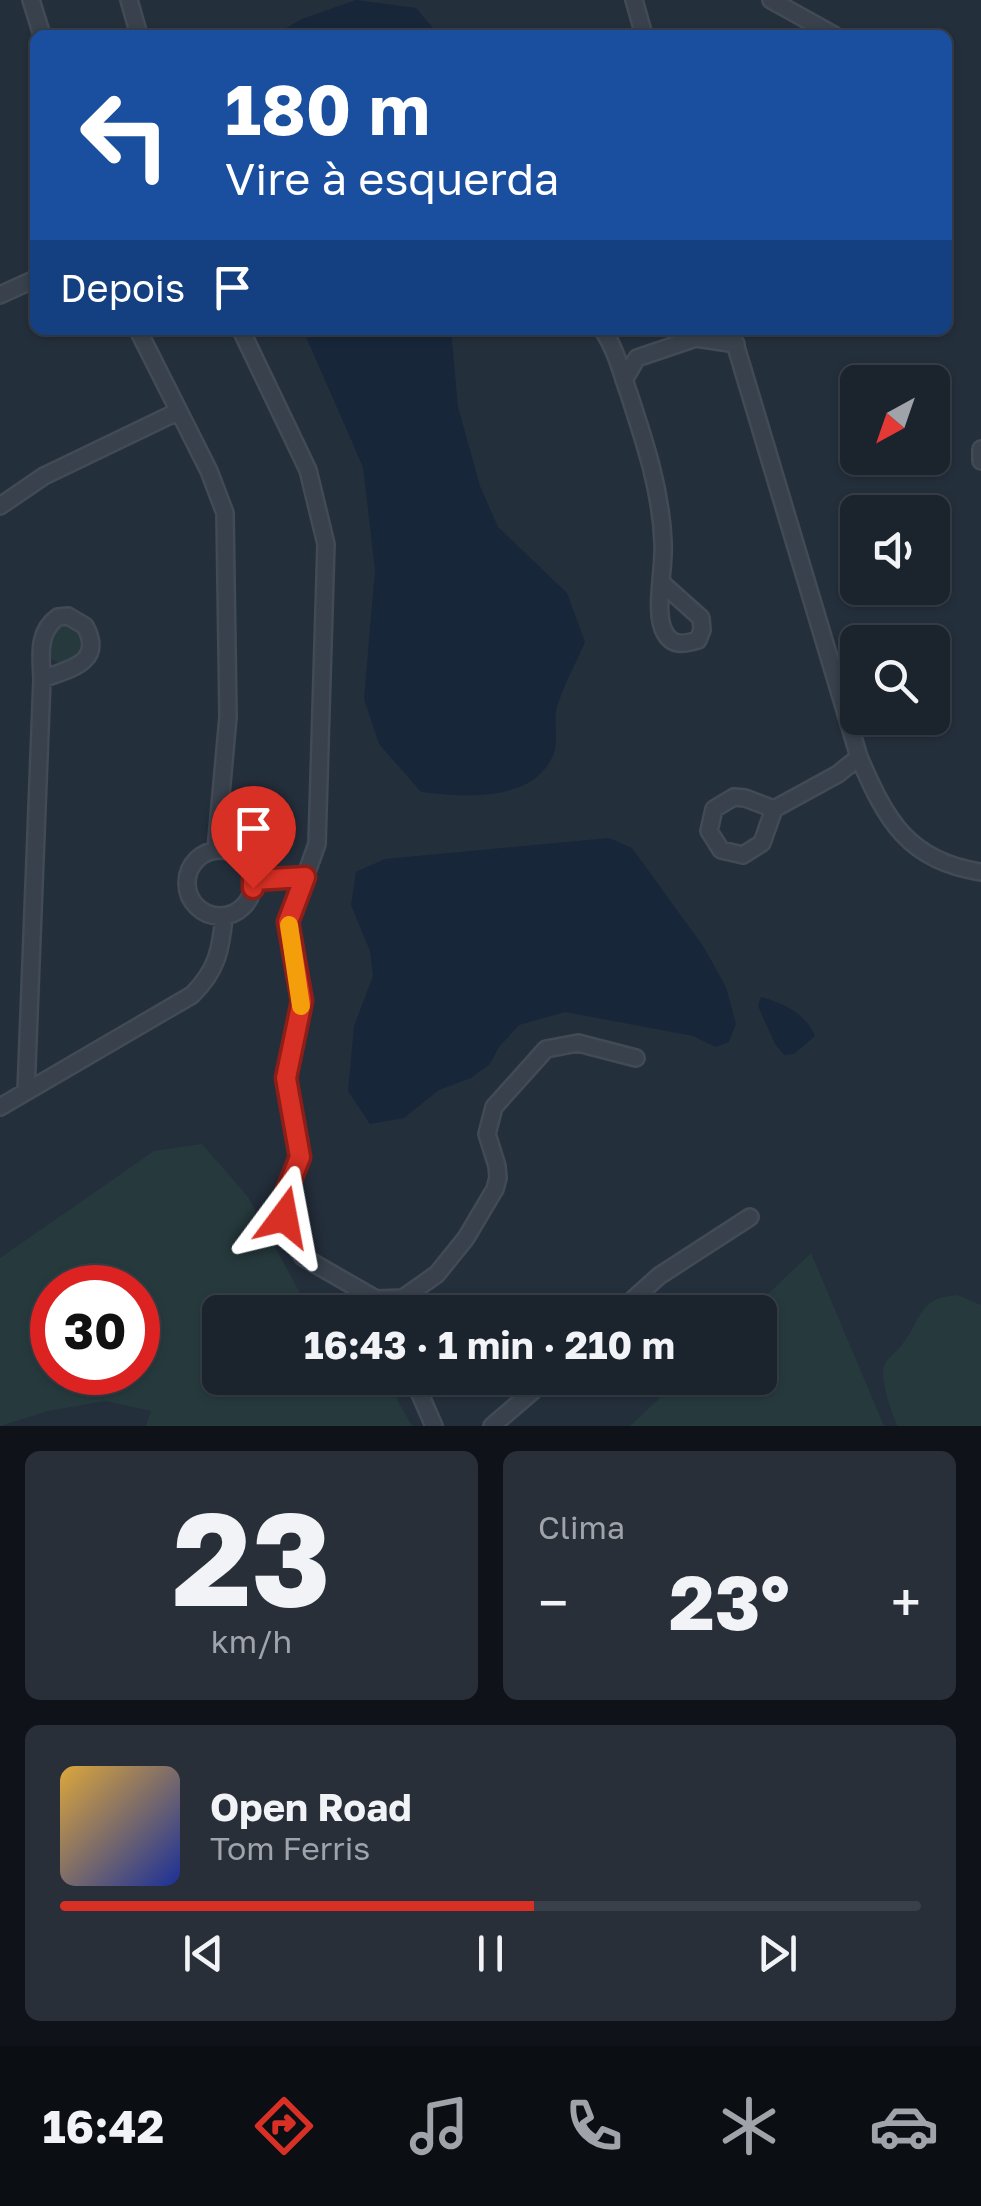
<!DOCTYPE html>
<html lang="pt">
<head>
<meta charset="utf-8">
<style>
  body { margin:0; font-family:"Golos Text",sans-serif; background:#282f39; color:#f1f3f6; height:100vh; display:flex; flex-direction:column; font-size:38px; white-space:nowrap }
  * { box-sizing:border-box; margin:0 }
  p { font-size:32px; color:#a0a4aa }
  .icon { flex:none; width:55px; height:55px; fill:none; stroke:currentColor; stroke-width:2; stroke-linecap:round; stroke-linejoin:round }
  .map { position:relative; height:1426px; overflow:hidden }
  .side { display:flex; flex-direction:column; gap:25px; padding:25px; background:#0f1319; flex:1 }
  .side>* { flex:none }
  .guide { position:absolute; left:30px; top:30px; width:922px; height:305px; border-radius:15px; box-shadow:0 2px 8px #0004,0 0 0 2px #394049; background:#1a4fa0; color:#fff; overflow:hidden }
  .needle { width:65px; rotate:220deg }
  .fabs { position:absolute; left:840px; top:365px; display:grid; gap:20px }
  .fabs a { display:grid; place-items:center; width:110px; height:110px; border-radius:15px; background:#1b232d; box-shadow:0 2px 8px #0004,0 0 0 2px #394049; font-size:50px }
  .speed { position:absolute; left:30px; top:1265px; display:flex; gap:20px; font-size:50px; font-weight:700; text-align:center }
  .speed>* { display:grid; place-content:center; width:130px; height:130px; border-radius:50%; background:#1b232d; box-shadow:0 2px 8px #0004,0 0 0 2px #394049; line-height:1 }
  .speed .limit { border:15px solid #d22; background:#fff; color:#111 }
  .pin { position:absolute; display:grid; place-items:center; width:85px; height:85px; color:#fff; margin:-102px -42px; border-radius:50% 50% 50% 0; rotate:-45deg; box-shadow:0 0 10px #0007 }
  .pin .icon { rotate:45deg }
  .me { position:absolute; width:110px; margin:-55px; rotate:13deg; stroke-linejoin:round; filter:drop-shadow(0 0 8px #0008) }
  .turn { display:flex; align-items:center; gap:35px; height:210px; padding:0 30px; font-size:45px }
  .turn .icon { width:130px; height:130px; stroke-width:2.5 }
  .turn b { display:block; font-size:70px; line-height:85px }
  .then { display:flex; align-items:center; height:95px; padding:0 30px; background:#0003; gap:20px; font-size:38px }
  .big { font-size:75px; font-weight:700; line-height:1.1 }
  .side .card { flex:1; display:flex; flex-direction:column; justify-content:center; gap:15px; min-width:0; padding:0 35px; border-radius:15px; background:#282f39 }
  .side .dial { align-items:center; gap:0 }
  .dial b { font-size:130px; line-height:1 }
  .song { display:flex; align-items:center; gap:30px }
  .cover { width:120px; height:120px; border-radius:15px; background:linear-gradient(135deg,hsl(40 70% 55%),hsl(230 70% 35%)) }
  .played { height:10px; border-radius:5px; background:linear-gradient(90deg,#d93025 55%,#394049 55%) }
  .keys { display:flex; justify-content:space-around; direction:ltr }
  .heat { display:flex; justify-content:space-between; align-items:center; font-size:55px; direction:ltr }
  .side .tiles { flex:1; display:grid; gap:25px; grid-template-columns:1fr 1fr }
  .card:last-child { grid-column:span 2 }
  .trip { position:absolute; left:202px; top:1295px; width:575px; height:100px; border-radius:15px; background:#1b232d; box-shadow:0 2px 8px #0004,0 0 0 2px #394049; font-weight:700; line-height:100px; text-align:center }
  .tab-bar { display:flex; height:160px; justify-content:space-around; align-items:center; background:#0b0e12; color:#a0a4aa }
  .tab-bar .icon { width:70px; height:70px }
  .tab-bar .on { color:#d93025 }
  .tab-bar b { font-size:45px; color:#f1f3f6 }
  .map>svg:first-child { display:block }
</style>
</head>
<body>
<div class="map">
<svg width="981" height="1426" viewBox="0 0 981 1426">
  <rect width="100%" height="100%" fill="#242f3c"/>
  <path fill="#263a3d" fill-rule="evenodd" d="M46 645a19 19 0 1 1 38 0a19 19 0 1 1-38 0Z
    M202 1144 248 1197 302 1297 327 1312H220V1378H385L412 1426H146L151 1411 105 1401 48 1411 0 1426V1258L154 1151ZM52 1288H138V1372H52Z
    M811 1253 884 1426H630L681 1378H760V1312H749Z
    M957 1295 981 1305V1426H897C891 1408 883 1390 883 1371 884 1359 894 1355 901 1346 922 1320 917 1298 957 1295Z"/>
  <path fill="#182639" d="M356 0 416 8 439 35H274L302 19Z
    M303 330H451L458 407 480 486 498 527 567 593 585 642C576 663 564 684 557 707 553 721 559 739 554 753 535 803 464 797 421 792L379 744 364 699 375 570 363 467Z
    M609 838 632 848 703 946 726 987 736 1024 729 1042 716 1047 693 1036 565 1012 519 1025 499 1047 490 1064 471 1078 439 1090 404 1118 370 1124 348 1091 354 1026 373 976 370 951 351 905 356 872 385 859Z
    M761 997C785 1004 805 1013 815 1036L794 1054 784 1055 775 1044 758 1006Z"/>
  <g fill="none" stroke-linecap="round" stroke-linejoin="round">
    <defs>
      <path id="minor" d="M31 0 42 35
        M129 0 139 35
        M634 0 644 35
        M771 0 834 35
        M0 295 35 279
        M138 330 209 471 225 513 228 717 216 850
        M241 330 308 470 326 544 317 844 289 922 302 1001 287 1079 300 1157 285 1195 284 1217 290 1238 303 1257 376 1299 382 1312
        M603 330C616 350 621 371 629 394 645 443 661 490 663 542 665 567 653 613 665 633 673 647 685 644 698 640L702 630 701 618 663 584
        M731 330 859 757C886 820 908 861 981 872
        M696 338 736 344
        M624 380 637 358 696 338 704 330
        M981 449V461
        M0 506 44 476 179 411
        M68 616 85 626C105 663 69 669 42 679 41 655 37 632 58 617Z
        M734 797 745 798 774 809 762 843 743 855 721 850 709 831 714 809Z
        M774 809 838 774 859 757
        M187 883a33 33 0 1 1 66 0a33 33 0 1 1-66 0Z
        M253 880 305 877
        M26 1092 42 679
        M0 1107 192 995C217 970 221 950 224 916
        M376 1299 403 1298 437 1274 466 1238 495 1189 498 1178 497 1166 487 1134 494 1107 546 1049 578 1043 636 1058
        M619 1312 659 1276 750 1217
        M413 1378 434 1426
        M492 1426 548 1378"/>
    </defs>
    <use href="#minor" stroke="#414a55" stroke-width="20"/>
    <use href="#minor" stroke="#38414c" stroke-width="15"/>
  </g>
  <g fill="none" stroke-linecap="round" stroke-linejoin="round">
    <defs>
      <path id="route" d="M253 888V880L305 877 288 922 302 1001 286 1078 300 1157 285 1195 284 1217"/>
    </defs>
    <use href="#route" stroke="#8d1f18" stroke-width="25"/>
    <use href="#route" stroke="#d93025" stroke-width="18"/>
    <path stroke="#f59e0b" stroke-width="18" d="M289 925 301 1006"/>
  </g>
</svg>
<div class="fabs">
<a><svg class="needle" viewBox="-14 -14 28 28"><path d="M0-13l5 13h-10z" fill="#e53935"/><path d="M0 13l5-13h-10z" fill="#a0a4aa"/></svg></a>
<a><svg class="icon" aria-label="sound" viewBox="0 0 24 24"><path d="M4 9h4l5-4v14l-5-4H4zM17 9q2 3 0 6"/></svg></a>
<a><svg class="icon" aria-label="search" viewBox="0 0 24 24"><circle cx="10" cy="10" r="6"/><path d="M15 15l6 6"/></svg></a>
</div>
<div class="speed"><div class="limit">30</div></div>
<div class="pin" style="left:253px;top:888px;background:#d93025"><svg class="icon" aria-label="arrive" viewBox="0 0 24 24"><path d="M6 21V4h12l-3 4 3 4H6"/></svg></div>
<svg class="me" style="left:284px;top:1217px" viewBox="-20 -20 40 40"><path d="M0-17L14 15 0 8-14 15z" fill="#d93025" stroke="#fff" stroke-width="4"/></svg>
<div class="trip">16:43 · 1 min · 210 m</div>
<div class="guide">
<div class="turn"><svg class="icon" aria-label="left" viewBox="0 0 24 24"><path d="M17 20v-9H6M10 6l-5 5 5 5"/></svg><div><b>180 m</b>Vire à esquerda</div></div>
<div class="then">Depois<svg class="icon" aria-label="arrive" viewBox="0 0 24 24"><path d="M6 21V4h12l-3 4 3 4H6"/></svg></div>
</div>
</div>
<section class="side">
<div class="tiles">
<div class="card dial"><b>23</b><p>km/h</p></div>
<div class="card"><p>Clima</p>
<div class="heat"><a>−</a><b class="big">23°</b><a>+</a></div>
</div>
<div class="card">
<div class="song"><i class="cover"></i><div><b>Open Road</b><p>Tom Ferris</p></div></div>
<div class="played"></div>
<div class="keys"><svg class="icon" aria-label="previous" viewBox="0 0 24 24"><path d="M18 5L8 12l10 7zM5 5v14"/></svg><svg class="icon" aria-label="pause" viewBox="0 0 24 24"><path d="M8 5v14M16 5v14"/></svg><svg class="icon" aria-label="next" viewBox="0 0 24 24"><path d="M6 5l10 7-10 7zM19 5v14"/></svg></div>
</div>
</div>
</section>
<nav class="tab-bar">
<b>16:42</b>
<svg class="icon on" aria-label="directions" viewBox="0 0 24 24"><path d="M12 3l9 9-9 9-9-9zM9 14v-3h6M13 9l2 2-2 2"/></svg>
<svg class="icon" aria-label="music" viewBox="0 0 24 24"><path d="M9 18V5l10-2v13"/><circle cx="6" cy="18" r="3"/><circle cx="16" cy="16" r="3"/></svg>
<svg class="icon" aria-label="phone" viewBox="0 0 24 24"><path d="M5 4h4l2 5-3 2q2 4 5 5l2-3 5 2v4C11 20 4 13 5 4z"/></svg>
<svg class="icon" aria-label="climate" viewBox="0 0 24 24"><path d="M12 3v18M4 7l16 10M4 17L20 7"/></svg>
<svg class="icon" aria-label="car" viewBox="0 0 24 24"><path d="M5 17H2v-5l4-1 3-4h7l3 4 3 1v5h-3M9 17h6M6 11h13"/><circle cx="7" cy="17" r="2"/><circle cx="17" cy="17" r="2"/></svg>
</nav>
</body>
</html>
